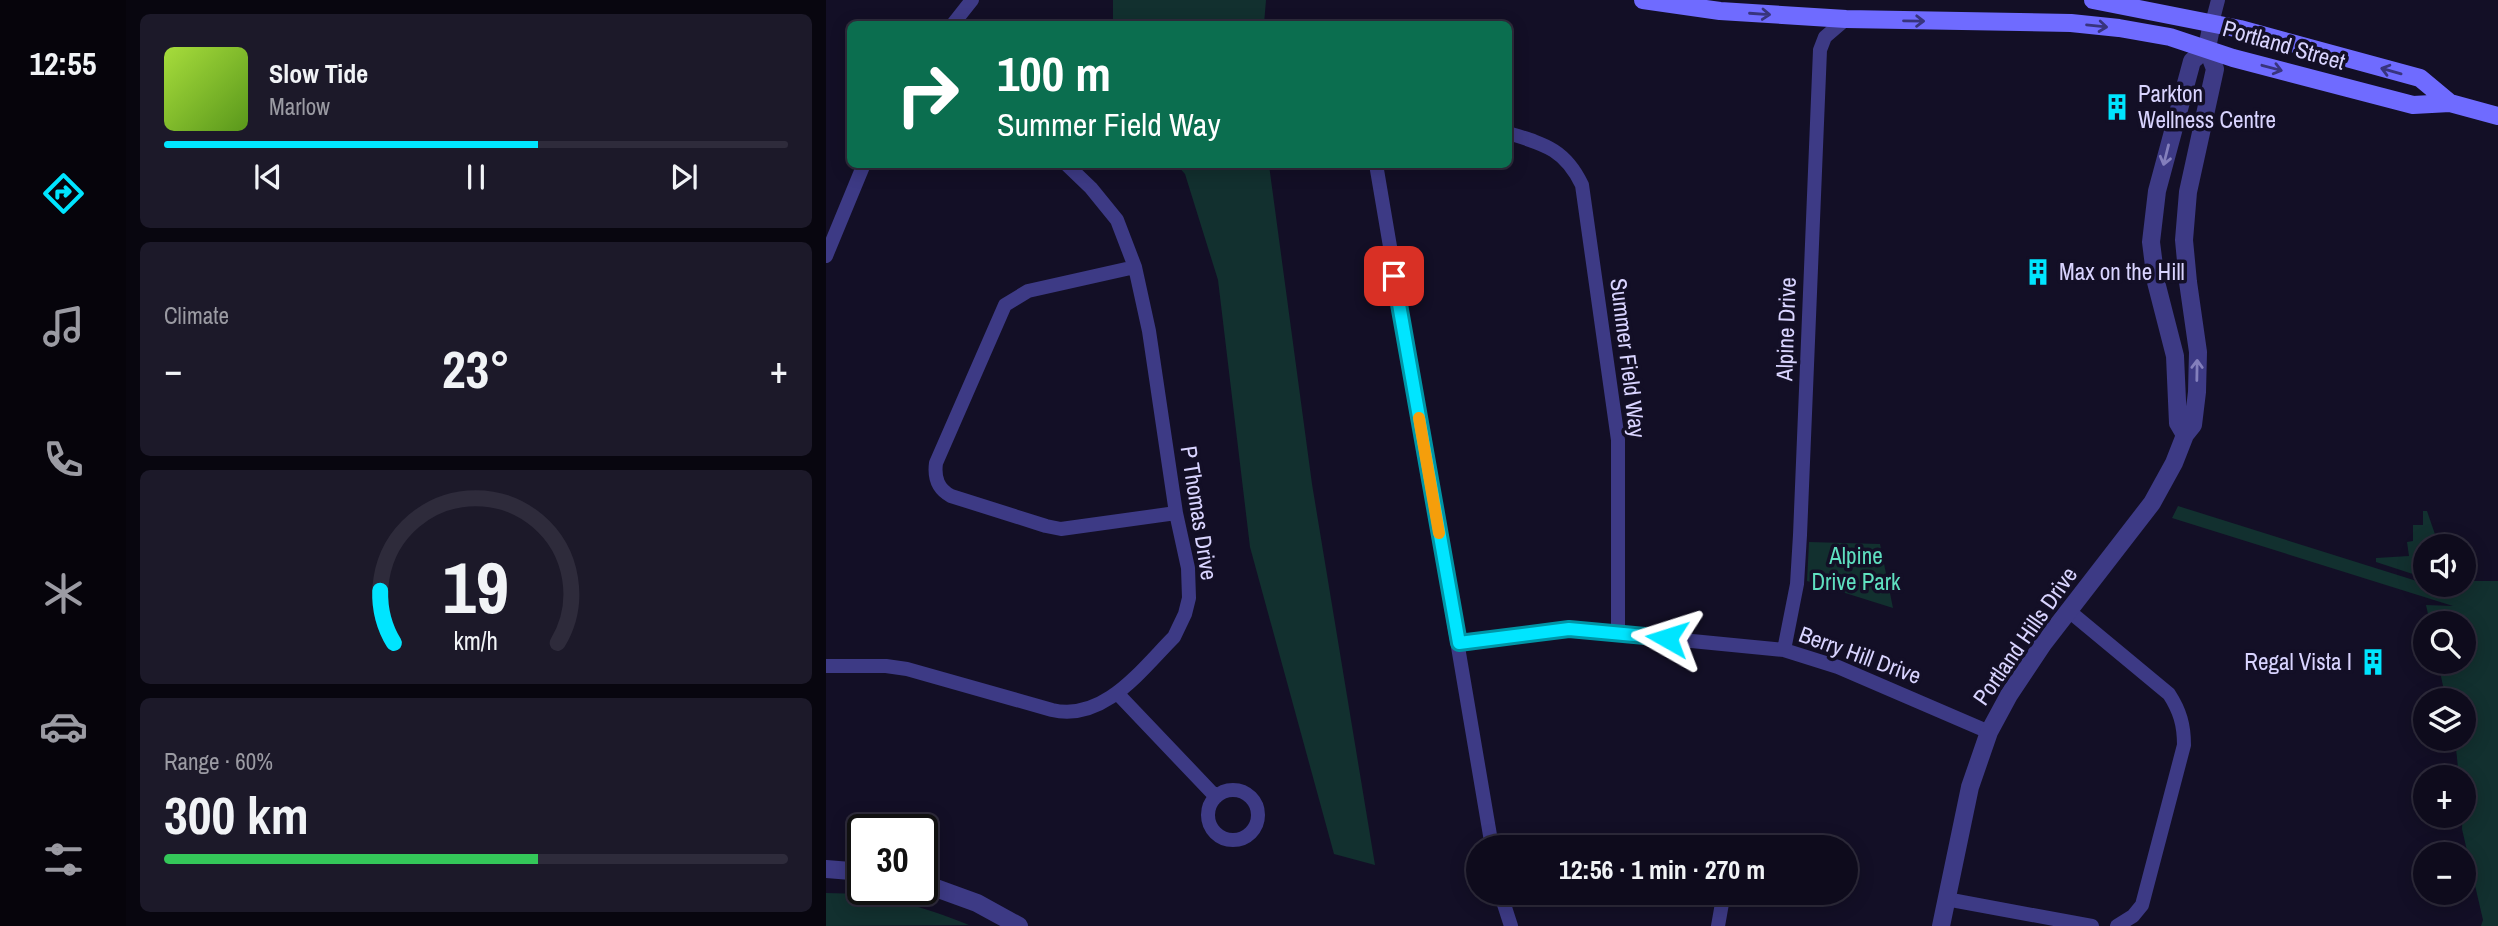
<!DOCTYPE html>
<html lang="en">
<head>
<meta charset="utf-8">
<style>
  body { margin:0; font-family:"Archivo Narrow",sans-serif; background:#1c1929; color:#f1f3f6; height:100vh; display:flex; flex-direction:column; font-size:26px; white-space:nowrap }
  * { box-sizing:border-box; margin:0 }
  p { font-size:23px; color:#9b9ba3 }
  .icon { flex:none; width:38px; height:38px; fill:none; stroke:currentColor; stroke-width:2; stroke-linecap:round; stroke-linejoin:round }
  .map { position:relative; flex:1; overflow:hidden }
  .side { display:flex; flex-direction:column; gap:14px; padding:14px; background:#08060f; width:700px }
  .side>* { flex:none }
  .top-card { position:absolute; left:21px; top:21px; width:665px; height:147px; border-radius:10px; box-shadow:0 4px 18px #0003,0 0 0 2px #2e2b3b; background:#0b6e4f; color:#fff; overflow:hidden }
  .controls { position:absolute; left:1587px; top:534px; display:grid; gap:14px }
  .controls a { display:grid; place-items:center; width:63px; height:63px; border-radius:50%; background:#0e0b1c; box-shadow:0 4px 18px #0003,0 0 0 2px #2e2b3b; font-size:35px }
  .speed { position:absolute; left:21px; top:814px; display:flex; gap:14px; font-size:35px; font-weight:700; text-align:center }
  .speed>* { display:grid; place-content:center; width:91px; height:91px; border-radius:50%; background:#0e0b1c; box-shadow:0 4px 18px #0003,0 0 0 2px #2e2b3b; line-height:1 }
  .speed .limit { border:4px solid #111; border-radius:10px; background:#fff; color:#111 }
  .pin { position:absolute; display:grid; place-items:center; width:60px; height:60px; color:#fff; margin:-30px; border-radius:14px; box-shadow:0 4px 10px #0006 }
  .me { position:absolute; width:77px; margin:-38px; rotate:276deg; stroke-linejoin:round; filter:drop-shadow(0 0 5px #0008) }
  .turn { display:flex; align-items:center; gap:24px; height:147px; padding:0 35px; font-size:32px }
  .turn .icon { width:91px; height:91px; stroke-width:2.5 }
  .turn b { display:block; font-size:49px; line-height:60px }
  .big { font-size:52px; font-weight:800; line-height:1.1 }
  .side .tile { flex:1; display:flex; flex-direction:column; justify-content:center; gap:10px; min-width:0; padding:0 24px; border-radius:10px; background:#1c1929 }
  .side .dial { align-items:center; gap:0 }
  .dial svg { height:182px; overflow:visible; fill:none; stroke:#2e2b3b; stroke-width:7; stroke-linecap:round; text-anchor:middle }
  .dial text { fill:#f1f3f6; stroke:none }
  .song { display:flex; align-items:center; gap:21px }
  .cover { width:84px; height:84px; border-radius:10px; background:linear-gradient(135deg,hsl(80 70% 55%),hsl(90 70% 35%)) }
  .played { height:7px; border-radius:4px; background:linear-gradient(90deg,#00e5ff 60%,#2e2b3b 60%) }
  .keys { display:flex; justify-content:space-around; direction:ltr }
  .heat { display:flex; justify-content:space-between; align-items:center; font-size:38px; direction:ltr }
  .charge { height:10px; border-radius:5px; background:linear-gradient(90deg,#34c759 60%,#2e2b3b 0) }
  .trip { position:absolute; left:640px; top:835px; width:392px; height:70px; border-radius:35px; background:#0e0b1c; box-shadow:0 4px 18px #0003,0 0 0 2px #2e2b3b; font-weight:800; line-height:70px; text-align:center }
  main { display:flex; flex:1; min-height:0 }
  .tabs { display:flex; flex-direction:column; width:126px; justify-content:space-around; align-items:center; background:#06040b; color:#9b9ba3 }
  .tabs .icon { width:49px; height:49px }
  .tabs .current { color:#00e5ff }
  .tabs b { font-size:32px; color:#f1f3f6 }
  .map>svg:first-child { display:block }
</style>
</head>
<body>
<main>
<nav class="tabs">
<b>12:55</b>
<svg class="icon current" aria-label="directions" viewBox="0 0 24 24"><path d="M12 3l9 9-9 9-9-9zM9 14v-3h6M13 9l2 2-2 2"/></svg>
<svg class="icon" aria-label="music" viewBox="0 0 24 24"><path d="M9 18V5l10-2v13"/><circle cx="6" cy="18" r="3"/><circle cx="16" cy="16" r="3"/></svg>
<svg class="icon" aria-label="phone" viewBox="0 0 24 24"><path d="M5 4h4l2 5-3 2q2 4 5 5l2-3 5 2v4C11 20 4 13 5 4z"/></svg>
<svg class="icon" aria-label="climate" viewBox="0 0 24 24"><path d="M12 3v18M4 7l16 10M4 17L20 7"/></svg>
<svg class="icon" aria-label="car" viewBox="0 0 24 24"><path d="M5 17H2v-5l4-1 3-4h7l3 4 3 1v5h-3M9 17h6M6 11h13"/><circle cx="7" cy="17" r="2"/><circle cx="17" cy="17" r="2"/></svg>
<svg class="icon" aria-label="filters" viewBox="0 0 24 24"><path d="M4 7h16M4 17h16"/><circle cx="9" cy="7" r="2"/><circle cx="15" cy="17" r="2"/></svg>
</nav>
<section class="side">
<div class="tile">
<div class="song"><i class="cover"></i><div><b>Slow Tide</b><p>Marlow</p></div></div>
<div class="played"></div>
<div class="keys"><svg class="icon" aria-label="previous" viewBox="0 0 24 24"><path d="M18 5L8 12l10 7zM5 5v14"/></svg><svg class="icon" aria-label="pause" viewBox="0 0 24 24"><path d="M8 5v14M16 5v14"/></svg><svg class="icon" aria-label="next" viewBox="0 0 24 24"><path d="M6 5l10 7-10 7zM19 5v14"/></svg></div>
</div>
<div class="tile"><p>Climate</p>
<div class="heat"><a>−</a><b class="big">23°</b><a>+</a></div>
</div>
<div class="tile dial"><svg viewBox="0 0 100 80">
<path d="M14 69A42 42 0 1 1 86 69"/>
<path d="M14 69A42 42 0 0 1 8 46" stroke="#00e5ff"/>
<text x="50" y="56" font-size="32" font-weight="700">19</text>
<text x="50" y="72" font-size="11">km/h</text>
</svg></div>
<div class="tile"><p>Range · 60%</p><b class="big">300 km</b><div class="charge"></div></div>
</section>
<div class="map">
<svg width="1672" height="926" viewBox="0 0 1672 926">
  <rect width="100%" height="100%" fill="#130f26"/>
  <path fill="#12302f" d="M287 0H440L438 24H287Z
    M351 165H443L486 484 549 865 508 854 424 547 392 280 359 174Z
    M1352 506 1629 593V588L1620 585 1638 584V581H1672V926H1655L1657 920 1636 829 1638 777H1633L1629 739 1638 738V700H1620L1612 662H1638V623H1604L1600 605 1627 606 1346 518Z
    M1597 511H1601L1613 546H1600L1599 578 1550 562V558L1583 556 1581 542 1587 541V525H1597Z
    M983 542 1054 544 1067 608 981 581Z
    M0 893C50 893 97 906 143 925L0 926Z"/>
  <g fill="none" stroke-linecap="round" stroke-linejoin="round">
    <path stroke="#3d3a85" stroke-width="14" d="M1386 23 1392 0
      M127 24 146 0
      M682 133C718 144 739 149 756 185L792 440V632
      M550 164 666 847
      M0 256 38 164
      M309 267 202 291 179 305 110 463C108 478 112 489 125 496L220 526 235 529 350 513
      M1243 611 1343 694C1354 711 1358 725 1358 745L1316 905 1307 916 1291 926
      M633 643 743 629 958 650 1012 667 1163 732
      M958 650 971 584 974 535 994 50 999 37 1020 19
      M0 666H60L81 669 226 710C278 722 315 670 348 637L359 614 363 598 362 568 350 513 323 331 309 267 291 220 265 188 240 164
      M291 693 390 797
      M382 815a25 25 0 1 1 50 0a25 25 0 1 1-50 0Z
      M907 847 908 840
      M674 892 685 926
      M1120 899 1266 926
      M892 926 898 892"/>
    <path stroke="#3d3a85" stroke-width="18" d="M1359 435 1352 423 1349 356 1330 282 1325 242 1331 191 1366 61 1381 48
      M0 869 37 872
      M96 883 151 903 193 926
      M1115 926 1144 787 1163 732 1183 695 1217 644 1326 503 1348 463 1359 435 1367 425 1371 392 1372 352 1362 282 1358 240 1362 192 1389 69 1381 48 1386 23"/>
    <path stroke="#6f6bff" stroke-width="18" d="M817 0 894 11 1020 19 1245 23 1293 28 1344 37 1407 58 1587 105 1624 103 1672 116
      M1267 0 1414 29 1594 78 1624 103"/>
  </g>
  <defs><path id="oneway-shaft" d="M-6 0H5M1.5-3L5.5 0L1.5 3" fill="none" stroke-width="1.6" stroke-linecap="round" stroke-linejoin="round" transform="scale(1.75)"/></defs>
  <g stroke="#38347d">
    <use href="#oneway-shaft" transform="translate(934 14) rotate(4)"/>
    <use href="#oneway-shaft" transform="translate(1088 21) rotate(1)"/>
    <use href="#oneway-shaft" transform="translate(1271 26) rotate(6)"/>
    <use href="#oneway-shaft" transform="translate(1446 68) rotate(15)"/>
    <use href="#oneway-shaft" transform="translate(1565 71) rotate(-164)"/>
  </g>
  <g stroke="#837fbc">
    <use href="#oneway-shaft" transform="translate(1340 155) rotate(104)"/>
    <use href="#oneway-shaft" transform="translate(1371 370) rotate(-89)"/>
  </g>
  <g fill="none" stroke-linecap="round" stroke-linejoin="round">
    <defs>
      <path id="route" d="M568 276 633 643 743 629 841 638"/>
    </defs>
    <use href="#route" stroke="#0095a6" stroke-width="18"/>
    <use href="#route" stroke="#00e5ff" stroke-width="12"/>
    <path stroke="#f59e0b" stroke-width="12" d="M593 418 613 533"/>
  </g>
  <defs>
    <symbol id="building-bare" viewBox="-9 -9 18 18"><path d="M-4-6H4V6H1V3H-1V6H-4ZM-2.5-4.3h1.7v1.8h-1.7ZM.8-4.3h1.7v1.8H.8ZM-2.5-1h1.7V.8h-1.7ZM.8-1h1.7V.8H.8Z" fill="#00e5ff" stroke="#130f26" stroke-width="2.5" paint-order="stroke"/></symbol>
  </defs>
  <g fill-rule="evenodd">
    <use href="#building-bare" x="1272" y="88" width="38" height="38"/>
    <use href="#building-bare" x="1193" y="253" width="38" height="38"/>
    <use href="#building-bare" x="1528" y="643" width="38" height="38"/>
  </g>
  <g text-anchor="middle" stroke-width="7" stroke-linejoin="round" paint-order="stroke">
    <g font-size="23" fill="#d9d4ff" stroke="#130f26">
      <text transform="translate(1458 45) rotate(16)" y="8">Portland Street</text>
      <text transform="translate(960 329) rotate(-88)" y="8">Alpine Drive</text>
      <text transform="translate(802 358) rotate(83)" y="8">Summer Field Way</text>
      <text transform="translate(373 513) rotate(81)" y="8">P Thomas Drive</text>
      <text transform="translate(1199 636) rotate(-55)" y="8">Portland Hills Drive</text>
      <text transform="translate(1034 655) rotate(20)" y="8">Berry Hill Drive</text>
    </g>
    <g font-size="23" fill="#d9d4ff" stroke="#130f26" text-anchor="start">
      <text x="1312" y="102">Parkton<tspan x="1312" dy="26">Wellness Centre</tspan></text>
      <text x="1233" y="280">Max on the Hill</text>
      <text x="1526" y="670" text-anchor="end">Regal Vista I</text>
    </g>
    <g font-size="23" fill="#5fe0c0" stroke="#130f26">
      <text x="1030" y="564">Alpine<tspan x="1030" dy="26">Drive Park</tspan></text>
    </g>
  </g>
</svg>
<div class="controls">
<a><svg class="icon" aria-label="sound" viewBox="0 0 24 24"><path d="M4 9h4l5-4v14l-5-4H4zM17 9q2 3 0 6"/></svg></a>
<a><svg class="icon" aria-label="search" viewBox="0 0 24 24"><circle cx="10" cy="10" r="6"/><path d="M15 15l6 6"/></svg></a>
<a><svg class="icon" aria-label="layers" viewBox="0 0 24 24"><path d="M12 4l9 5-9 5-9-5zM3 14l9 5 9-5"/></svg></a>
<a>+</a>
<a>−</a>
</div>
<div class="speed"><div class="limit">30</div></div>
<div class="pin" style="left:568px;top:276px;background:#d93025"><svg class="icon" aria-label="arrive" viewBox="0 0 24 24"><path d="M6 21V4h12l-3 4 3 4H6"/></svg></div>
<svg class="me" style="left:841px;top:638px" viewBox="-20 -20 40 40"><path d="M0-17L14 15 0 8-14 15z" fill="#00e5ff" stroke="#fff" stroke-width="4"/></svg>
<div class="trip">12:56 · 1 min · 270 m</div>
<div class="top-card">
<div class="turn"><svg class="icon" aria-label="right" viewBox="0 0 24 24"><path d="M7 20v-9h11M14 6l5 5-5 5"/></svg><div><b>100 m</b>Summer Field Way</div></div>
</div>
</div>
</main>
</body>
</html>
